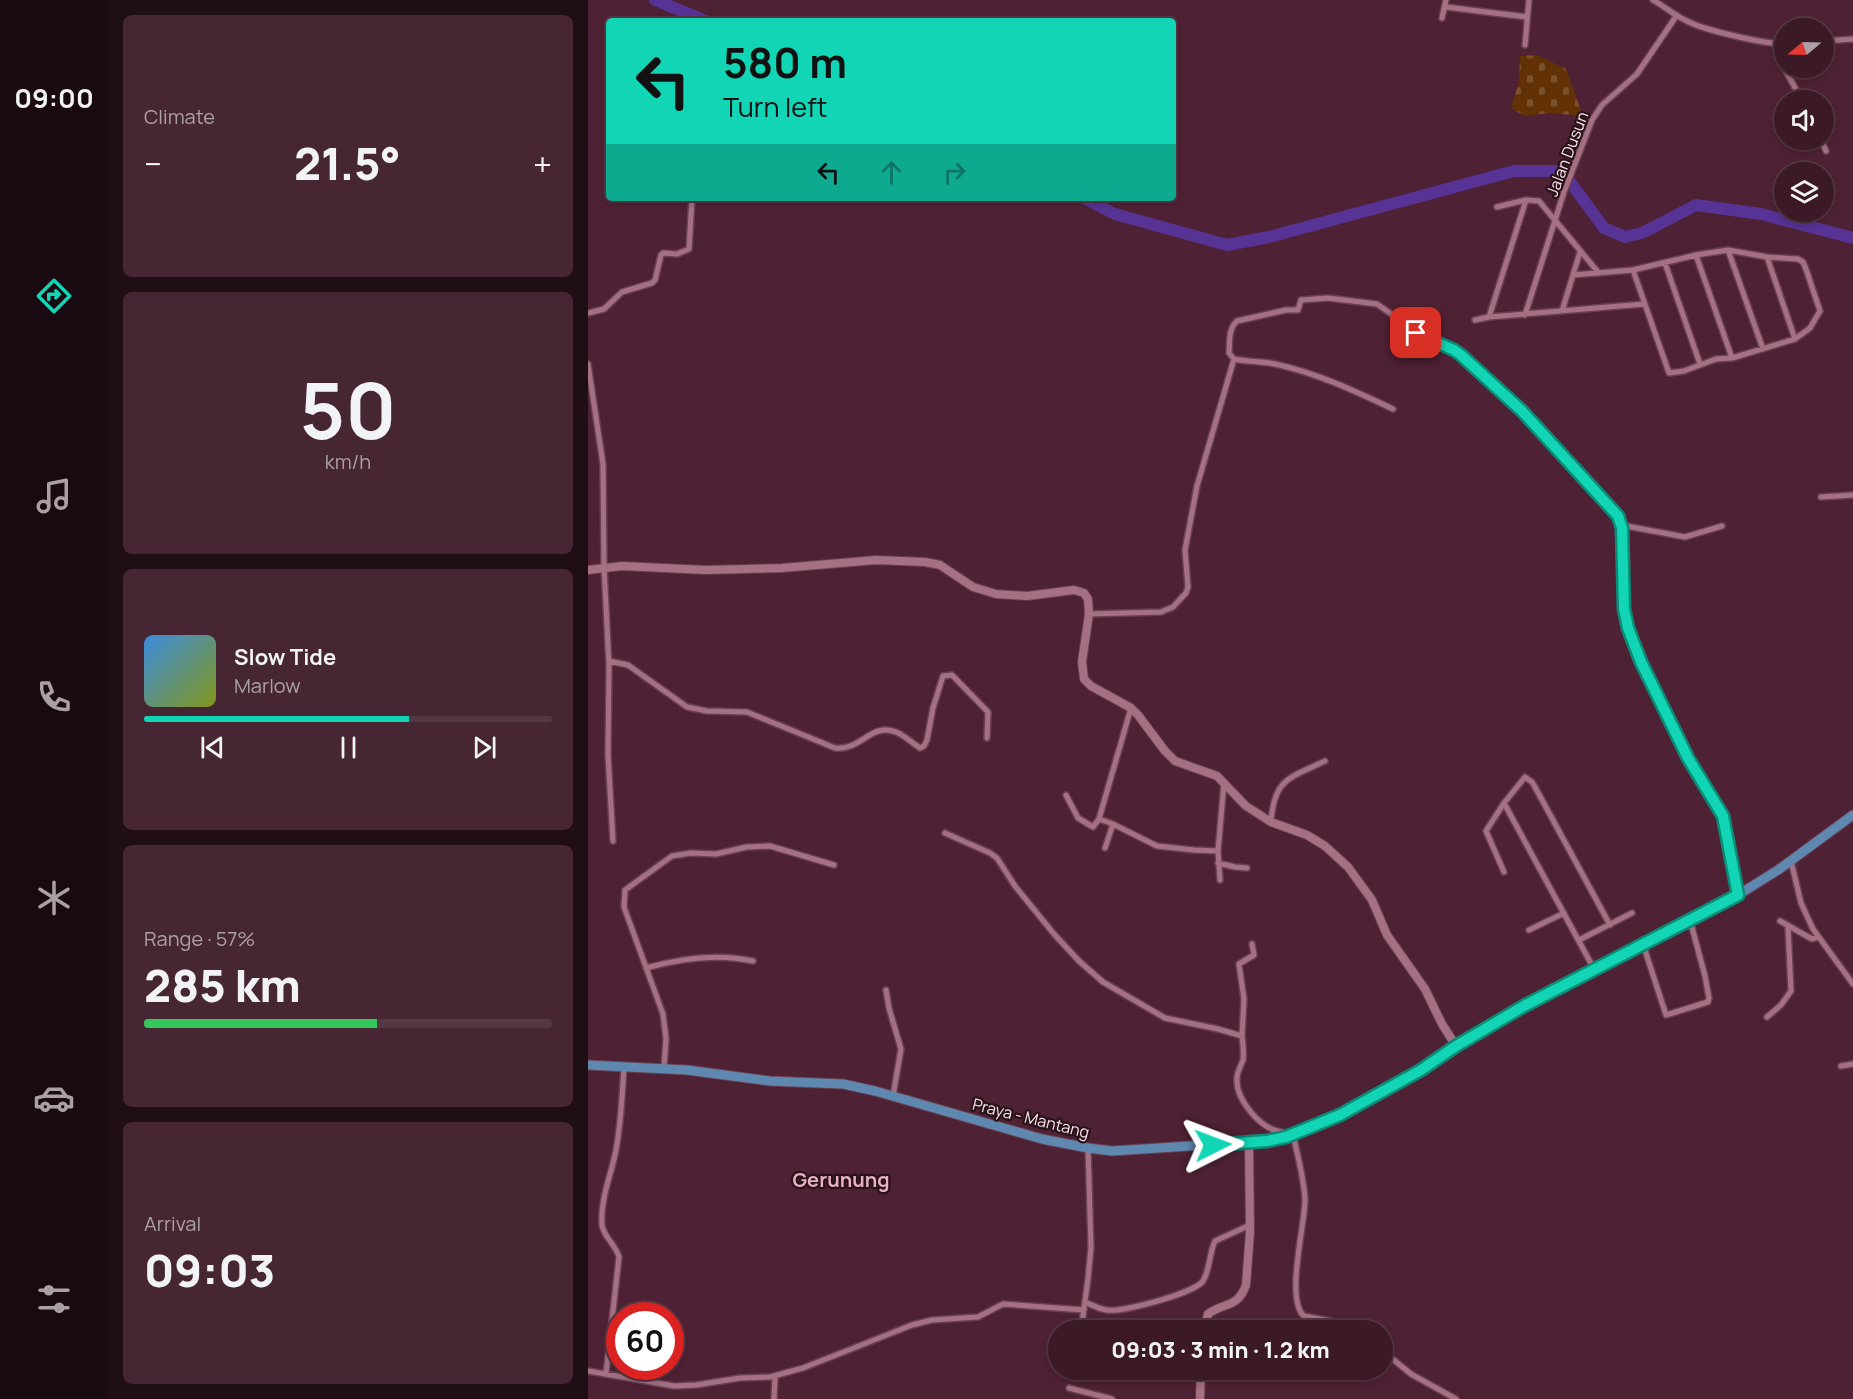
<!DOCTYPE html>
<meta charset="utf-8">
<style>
:root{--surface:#3b1927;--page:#462633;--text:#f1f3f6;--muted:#aca0a7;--line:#543844;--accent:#11d5b4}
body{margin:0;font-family:Manrope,sans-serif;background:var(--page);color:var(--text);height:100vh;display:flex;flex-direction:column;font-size:22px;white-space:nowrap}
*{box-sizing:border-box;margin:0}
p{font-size:20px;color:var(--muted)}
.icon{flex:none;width:33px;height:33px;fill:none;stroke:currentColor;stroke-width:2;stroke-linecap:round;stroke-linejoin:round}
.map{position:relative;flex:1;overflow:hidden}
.side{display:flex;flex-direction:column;gap:15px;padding:15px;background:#200e15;width:480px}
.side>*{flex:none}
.hud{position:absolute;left:18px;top:18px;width:570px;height:183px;border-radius:6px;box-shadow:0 3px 9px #0003,0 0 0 2px var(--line);background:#11d5b4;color:#111;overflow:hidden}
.needle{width:39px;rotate:251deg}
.tools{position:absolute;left:1186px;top:18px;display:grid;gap:12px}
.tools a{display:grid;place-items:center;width:60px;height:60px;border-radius:50%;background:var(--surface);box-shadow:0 3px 9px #0003,0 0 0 2px var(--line);font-size:30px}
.speed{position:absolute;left:18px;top:1302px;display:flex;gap:12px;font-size:30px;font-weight:700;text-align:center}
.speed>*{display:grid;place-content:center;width:78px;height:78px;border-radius:50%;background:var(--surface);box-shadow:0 3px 9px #0003,0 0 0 2px var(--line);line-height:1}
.speed .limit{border:9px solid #d22;background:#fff;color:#111}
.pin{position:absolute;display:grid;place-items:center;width:51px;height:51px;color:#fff;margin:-26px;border-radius:12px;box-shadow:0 3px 9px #0006}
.me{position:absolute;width:66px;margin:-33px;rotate:87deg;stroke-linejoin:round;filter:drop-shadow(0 0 4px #0008)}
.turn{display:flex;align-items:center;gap:21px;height:126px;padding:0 18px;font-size:27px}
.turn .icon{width:78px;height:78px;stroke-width:2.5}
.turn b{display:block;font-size:42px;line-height:51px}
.lanes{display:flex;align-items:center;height:57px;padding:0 18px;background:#0003;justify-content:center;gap:30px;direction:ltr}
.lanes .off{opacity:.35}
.big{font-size:45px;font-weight:800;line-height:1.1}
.side .widget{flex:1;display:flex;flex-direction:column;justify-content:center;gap:9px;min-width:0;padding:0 21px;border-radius:9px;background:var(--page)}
.side .dial{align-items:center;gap:0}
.dial b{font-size:78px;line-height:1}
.song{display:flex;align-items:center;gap:18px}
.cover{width:72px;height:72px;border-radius:9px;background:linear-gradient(135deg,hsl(210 70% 55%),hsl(70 70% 35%))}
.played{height:6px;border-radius:3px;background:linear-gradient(90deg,var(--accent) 65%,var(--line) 65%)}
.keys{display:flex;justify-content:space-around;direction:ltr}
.heat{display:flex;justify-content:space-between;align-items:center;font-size:33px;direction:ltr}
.charge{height:9px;border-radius:4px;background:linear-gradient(90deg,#34c759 57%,var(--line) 0)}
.trip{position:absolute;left:460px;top:1320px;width:345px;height:60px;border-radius:30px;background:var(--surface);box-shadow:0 3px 9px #0003,0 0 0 2px var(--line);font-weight:800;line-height:60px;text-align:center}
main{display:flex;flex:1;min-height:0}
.dock{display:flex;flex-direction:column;width:108px;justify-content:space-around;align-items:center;background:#180a10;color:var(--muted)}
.dock .icon{width:42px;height:42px}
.dock .selected{color:var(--accent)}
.dock b{font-size:27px;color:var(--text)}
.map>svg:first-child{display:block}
</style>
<main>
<nav class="dock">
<b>09:00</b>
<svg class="icon selected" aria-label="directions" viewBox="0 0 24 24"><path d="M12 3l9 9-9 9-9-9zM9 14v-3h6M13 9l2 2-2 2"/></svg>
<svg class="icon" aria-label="music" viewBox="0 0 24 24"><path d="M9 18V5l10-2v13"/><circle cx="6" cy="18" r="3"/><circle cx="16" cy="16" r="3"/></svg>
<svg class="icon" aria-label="phone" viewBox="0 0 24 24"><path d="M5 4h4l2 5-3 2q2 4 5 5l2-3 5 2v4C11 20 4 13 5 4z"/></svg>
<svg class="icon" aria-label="climate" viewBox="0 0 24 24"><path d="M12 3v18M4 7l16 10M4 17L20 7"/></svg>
<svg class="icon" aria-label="car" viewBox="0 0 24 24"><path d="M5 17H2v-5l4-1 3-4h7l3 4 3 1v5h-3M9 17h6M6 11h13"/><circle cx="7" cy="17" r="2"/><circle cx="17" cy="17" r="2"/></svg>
<svg class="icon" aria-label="filters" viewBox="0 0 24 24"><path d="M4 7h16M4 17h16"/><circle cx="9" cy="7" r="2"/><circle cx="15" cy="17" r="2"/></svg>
</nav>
<section class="side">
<div class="widget"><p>Climate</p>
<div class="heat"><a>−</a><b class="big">21.5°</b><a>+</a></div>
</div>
<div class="widget dial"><b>50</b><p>km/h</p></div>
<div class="widget">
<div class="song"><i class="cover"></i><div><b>Slow Tide</b><p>Marlow</p></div></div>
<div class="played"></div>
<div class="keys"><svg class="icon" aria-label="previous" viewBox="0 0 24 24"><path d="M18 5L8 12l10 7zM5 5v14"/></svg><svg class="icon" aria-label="pause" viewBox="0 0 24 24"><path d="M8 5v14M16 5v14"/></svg><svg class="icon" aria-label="next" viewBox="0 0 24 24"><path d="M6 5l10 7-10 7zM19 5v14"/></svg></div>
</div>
<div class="widget"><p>Range · 57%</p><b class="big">285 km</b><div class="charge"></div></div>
<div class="widget"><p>Arrival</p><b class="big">09:03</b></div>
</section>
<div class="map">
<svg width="1265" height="1399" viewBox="0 0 1265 1399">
<defs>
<pattern id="cemetery-stones" width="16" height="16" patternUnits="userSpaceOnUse" patternTransform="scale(1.5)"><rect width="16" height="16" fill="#623206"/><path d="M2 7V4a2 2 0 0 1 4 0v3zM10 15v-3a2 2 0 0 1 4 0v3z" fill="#79502a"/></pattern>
</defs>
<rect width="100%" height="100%" fill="#4f2134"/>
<path fill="url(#cemetery-stones)" d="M949 55 978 69 995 116 961 113 937 116 923 108 931 82 932 56Z"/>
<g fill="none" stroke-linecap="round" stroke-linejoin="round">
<path stroke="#563394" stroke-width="12" d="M67 0 118 21
M496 198 527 214 639 245 681 237 926 171H974L1016 228 1037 237 1054 233 1108 205 1173 214 1265 238"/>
<defs>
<path id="street" d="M1065 0C1076 6 1086 15 1097 20 1114 30 1177 44 1197 44
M858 7 939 17
M854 18 858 0
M1236 41 1265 39
M1194 44 1196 68 1214 100
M937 45 941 0
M1233 140 1238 151
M909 207 938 200 951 201 1010 272
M1140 250 1175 349
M1108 255 1144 358
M1179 257 1207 339
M1077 263 1112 364
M985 275 1045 270 1108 255 1140 250 1179 257 1210 259 1215 262 1218 269 1232 311 1222 328 1207 339 1144 358 1128 359 1096 371 1081 373 1045 270
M974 311 992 252
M0 313 16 309 34 292 64 283 67 280 73 255 75 253 89 254 101 249 104 198
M937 315 976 192 1004 120 1014 105 1049 74 1089 15
M901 317 938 200
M887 320 901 317 1056 304
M646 359C659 362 673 361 687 364 729 373 767 391 805 409
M0 364 15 464 16 566 21 666 20 755 25 841
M1233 497 1265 495
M1033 525 1097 537 1134 526
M501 614 573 612 585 607 598 593 600 587 597 550 609 486 646 359 641 353C642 342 640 329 649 321L698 310H710L713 300 740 298 789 304 806 316 814 319 828 333 866 350 873 355 934 411 1030 516 1034 528 1036 616 1046 646 1100 757 1135 816 1150 895
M21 661 40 665 99 707 119 711 159 712 247 748C273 751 283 722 308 732 316 735 324 743 332 748L336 746 339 740 345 708 355 676 364 675 400 712 399 738
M478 795 490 818 505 827 511 819
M916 803 1006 969
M683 822C686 778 702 778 737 761
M525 824 569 846 606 850 630 851
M357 833 402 853 409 858 427 886 466 934 491 961 515 982 577 1018 630 1029 654 1036C655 1044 656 1052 655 1060 653 1066 649 1072 649 1078 647 1099 673 1130 694 1132L698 1137
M517 848 525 824 511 819 543 708
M1203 861 1213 903 1225 929 1265 984
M630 863 647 867 659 868
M916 872 898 831 916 803 937 777 944 782 947 787 1022 925
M632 880 630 851 636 783
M1192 921 1224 939 1230 937
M941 930 976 913
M991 940 1044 913
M1055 944 1078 1015 1120 1002 1121 998 1117 976 1102 920
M58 968C93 958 129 953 165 961
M298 990 301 1008 313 1049 305 1096
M1179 1017 1193 1005 1203 991 1200 927
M654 1036 656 999 651 964 666 955 664 944
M1253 1066 1265 1064
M76 1068 78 1039 75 1014 36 907 37 890 84 856 103 853 128 854 159 847 182 846 246 865
M705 1135C710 1157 716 1178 717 1200 717 1225 697 1299 716 1316L743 1321 756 1330
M497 1302C504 1305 511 1309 519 1310 533 1313 607 1293 615 1281 622 1270 621 1254 627 1241L662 1225
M493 1330 500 1279 503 1247 500 1148
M795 1351 823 1374 868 1399
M0 1371 86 1386 108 1385 152 1378 182 1377 215 1368 324 1325 344 1320 390 1317 415 1304 496 1310
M18 1374 31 1257C28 1245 15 1236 14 1225 12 1202 22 1177 27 1155 33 1127 34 1096 36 1067
M481 1388 524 1399
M186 1399 187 1377"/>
<path id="secondary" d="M0 570 34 566 118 570 194 568 288 560 337 562 352 565 385 587 408 594 439 596 486 590 496 593 500 599 501 614 494 662 496 679 503 686 543 708 550 715 577 751 587 761 629 776 658 806 683 822 719 835 737 846 760 867 784 900 799 935 837 989 854 1024 868 1046
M616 1330 620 1314C636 1302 650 1308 658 1285L662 1232 661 1143
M612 1399 613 1370"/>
<path id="primary" d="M0 1065 99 1070 182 1081 255 1084 287 1091 454 1139 500 1148 524 1151 679 1141 705 1135 734 1123 765 1108 833 1069 868 1046 936 1006 1150 895 1190 870 1265 815"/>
</defs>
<use href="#street" stroke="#684052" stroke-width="8"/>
<use href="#secondary" stroke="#684052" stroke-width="10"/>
<use href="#primary" stroke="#684052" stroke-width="11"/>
<use href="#street" stroke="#a67084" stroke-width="5"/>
<use href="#secondary" stroke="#a67084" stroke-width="8"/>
<use href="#primary" stroke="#5f88b0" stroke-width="9"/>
</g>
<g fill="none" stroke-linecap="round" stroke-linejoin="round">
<defs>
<path id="route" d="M625 1145 679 1141 698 1137 752 1115 833 1070 868 1046 936 1006 1150 895 1135 816 1100 758 1053 662 1040 628 1036 609 1034 528 1030 516 934 411 873 355 866 350 828 333"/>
</defs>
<use href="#route" stroke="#0b8a75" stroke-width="15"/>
<use href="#route" stroke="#11d5b4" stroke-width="10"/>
</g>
<g text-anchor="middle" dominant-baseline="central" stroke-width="4.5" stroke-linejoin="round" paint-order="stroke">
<g font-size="16" fill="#fde4ec" stroke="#28131b">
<text transform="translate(979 154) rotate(-69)">Jalan Dusun</text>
<text transform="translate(443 1118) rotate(14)">Praya - Mantang</text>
</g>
<g font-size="20" font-weight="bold" fill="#eaafc3" stroke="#28131b">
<text x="253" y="1179">Gerunung</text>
</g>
</g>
</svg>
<div class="tools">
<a><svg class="needle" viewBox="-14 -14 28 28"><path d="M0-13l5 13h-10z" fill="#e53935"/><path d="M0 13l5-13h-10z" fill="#aca0a7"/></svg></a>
<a><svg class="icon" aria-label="sound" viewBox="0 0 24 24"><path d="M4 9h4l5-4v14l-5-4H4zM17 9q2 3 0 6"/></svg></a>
<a><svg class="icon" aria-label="layers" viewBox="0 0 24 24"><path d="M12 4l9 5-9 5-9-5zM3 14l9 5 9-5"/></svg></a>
</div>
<div class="speed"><div class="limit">60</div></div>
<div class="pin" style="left:828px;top:333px;background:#d93025"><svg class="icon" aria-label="arrive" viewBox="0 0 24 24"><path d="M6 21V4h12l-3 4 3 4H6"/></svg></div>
<svg class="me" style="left:625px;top:1145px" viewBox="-20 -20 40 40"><path d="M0-17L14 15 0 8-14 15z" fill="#11d5b4" stroke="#fff" stroke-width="4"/></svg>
<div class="trip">09:03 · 3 min · 1.2 km</div>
<div class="hud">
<div class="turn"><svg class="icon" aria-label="left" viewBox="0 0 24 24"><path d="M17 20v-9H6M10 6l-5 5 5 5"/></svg><div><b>580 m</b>Turn left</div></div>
<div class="lanes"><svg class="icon" aria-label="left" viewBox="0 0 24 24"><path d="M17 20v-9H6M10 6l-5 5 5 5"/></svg><svg class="icon off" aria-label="ahead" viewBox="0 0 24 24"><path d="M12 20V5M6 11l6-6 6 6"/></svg><svg class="icon off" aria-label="right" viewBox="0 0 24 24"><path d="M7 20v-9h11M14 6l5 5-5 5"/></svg></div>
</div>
</div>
</main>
